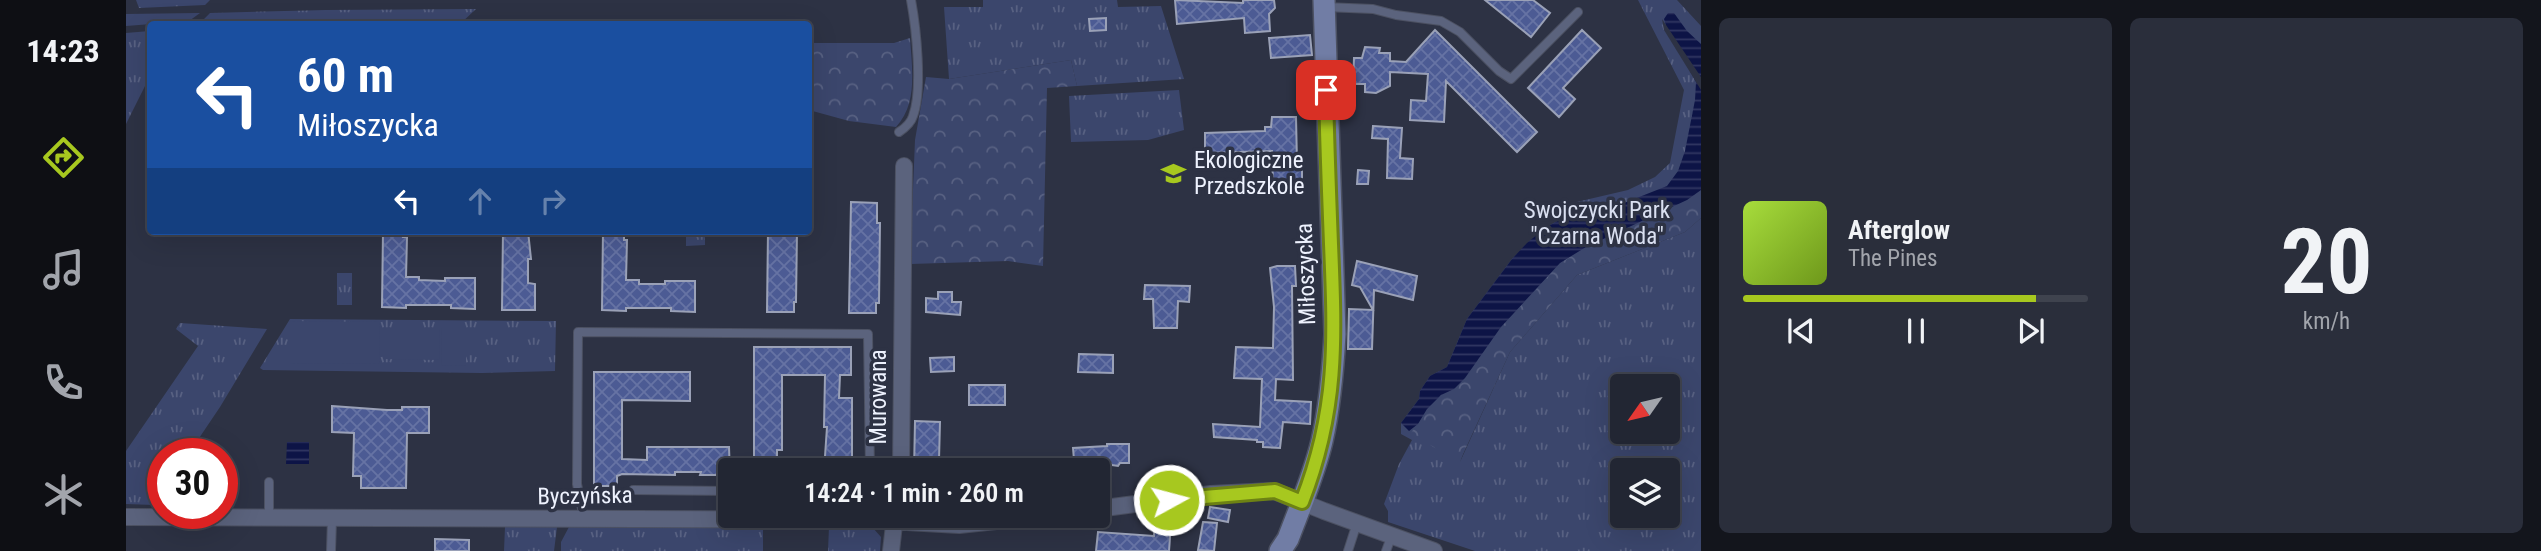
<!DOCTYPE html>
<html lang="pl">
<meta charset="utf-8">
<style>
:root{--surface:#222633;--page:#2a2e3b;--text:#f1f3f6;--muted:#a2a5ac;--line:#3f434e;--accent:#a7c81f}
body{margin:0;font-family:"Roboto Condensed",sans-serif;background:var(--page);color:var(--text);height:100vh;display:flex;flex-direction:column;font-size:26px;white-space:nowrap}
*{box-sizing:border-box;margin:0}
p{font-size:23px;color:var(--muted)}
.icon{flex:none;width:38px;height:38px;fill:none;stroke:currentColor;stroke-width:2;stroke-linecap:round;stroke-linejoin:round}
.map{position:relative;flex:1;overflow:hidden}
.drawer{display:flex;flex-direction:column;gap:18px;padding:18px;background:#13151c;width:840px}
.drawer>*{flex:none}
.banner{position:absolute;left:21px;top:21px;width:665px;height:214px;border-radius:7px;box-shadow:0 7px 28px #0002,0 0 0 2px var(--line);background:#1a4fa0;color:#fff;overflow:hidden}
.needle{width:46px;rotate:236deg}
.controls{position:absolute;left:1484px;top:374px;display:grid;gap:14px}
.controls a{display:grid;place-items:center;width:70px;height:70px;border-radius:7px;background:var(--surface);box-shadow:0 7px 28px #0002,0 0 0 2px var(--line);font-size:35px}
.speed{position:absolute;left:21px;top:438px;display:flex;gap:14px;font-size:35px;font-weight:700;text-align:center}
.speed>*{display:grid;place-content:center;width:91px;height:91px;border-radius:50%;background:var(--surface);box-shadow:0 7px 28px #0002,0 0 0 2px var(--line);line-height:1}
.speed .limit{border:10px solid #d22;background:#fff;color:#111}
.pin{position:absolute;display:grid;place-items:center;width:60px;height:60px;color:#fff;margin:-30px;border-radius:14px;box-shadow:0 4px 10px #0006}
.me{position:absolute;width:77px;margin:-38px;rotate:83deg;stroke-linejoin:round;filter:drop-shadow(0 0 5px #0008)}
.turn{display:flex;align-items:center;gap:24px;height:147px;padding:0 35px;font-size:32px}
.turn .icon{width:91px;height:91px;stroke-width:2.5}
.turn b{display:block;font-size:49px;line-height:60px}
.lanes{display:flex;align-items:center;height:66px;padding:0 35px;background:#0003;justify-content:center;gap:35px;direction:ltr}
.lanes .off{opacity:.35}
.drawer .tile{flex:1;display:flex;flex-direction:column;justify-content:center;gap:10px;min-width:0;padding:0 24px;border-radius:10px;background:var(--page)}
.drawer .dial{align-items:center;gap:0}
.dial b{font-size:91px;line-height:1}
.song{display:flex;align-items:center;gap:21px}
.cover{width:84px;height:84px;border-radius:10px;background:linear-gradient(135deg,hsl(80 70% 55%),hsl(80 70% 35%))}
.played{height:7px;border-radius:4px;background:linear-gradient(90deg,var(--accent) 85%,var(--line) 85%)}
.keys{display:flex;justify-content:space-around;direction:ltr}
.drawer .tiles{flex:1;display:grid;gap:18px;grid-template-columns:repeat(2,1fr)}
.trip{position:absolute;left:592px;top:458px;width:392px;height:70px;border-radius:7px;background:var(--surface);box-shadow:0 7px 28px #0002,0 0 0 2px var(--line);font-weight:600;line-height:70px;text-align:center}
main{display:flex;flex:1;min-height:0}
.tabs{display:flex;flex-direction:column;width:126px;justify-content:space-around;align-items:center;background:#0e0f14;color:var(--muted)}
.tabs .icon{width:49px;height:49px}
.tabs .on{color:var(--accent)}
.tabs b{font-size:32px;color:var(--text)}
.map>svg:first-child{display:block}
</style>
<main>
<nav class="tabs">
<b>14:23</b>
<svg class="icon on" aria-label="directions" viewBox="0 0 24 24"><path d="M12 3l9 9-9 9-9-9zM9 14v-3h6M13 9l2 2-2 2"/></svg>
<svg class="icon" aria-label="music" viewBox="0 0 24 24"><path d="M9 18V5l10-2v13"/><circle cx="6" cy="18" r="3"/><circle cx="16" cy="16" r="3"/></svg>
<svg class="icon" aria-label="phone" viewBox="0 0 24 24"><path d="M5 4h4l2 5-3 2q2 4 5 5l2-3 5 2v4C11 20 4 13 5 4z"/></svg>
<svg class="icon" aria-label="climate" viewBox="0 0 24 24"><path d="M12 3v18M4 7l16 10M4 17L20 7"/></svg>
</nav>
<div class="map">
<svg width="1575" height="551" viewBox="0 0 1575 551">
<defs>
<pattern id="grass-tufts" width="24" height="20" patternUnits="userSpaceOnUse" patternTransform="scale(1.75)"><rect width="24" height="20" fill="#3b466c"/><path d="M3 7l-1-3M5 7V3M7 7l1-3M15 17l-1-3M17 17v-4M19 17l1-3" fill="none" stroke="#586182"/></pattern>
<pattern id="forest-crowns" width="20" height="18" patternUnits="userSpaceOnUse" patternTransform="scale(1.75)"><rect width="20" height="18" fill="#3b466c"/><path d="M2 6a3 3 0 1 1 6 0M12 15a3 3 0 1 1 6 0" fill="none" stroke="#586182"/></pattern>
<pattern id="water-rules" width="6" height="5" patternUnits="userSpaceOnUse" patternTransform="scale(1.75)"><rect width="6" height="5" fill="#0d1446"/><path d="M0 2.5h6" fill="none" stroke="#313762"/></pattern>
<pattern id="building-cross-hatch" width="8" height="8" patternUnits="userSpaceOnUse" patternTransform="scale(1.75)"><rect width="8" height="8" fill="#4c5b94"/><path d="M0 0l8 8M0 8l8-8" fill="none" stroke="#6673a4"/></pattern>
</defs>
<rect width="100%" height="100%" fill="#2d3244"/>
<path fill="url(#grass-tufts)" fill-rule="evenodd" d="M10 0H84L79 5 13 8Z
M857 0H991L992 7 1035 6 1058 79 951 86 945 60 823 79 818 7H857Z
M1512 0H1551L1575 26V204L1446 263 1376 340 1334 462 1384 352 1451 275 1559 232 1575 218V551H1349L1262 522V511L1258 504 1273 464 1286 440 1275 434V423L1293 399 1294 391 1304 376 1321 367 1341 319 1386 259 1419 228 1444 214 1442 204 1502 190 1529 177 1544 163 1558 90ZM1496 387H1542V432H1496ZM1496 471H1542V516H1496Z
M350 9 334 24H73L84 13 200 10Z
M74 13 63 21 0 26V14Z
M24 31V76L0 124V33Z
M1053 90 1058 130 1022 140 945 142 943 96Z
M560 231H579V245L560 246Z
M211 273H226V305H211Z
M164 319 430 321 429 371 356 373 137 370 134 368Z
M54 323 141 329 94 407 63 453H37V492L28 505 0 504V451L72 346 50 329Z
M637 526V551H435V542L443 527Z
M379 527H431L428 551H378Z
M703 527H746L755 537 754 551H702Z"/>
<path fill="url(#forest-crowns)" d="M784 38C786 68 792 104 770 127L723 121 683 110V43H768Z
M945 60 951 86 921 88 917 266 882 261 784 264 789 140 800 77 823 79Z
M1575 190V218L1559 232 1451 275 1384 352 1333 463 1285 433 1301 409 1315 395 1328 389 1339 378 1375 327 1434 263 1460 247 1561 200Z"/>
<path fill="#3b466c" d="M163 321 254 322 253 364 163 363Z
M316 328H340V366L315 365Z
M258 329H314L313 360 258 359Z"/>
<path fill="url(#water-rules)" d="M1542 13H1548L1561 31 1575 44V190L1561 200 1460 247 1434 263 1375 327 1339 378 1328 389 1315 395 1301 409 1292 424 1283 431 1275 423 1293 399 1294 391 1304 376 1321 367 1341 319 1386 259 1401 243 1419 228 1451 210 1493 205 1541 186 1552 171 1559 151 1569 100 1570 82 1541 29 1538 19Z
M161 442H183V464H160Z"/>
<path fill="#2d3244" d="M1536 19 1575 77V90L1538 30Z"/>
<path fill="url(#building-cross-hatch)" stroke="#9aa1b7" stroke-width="2" d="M1049 0 1117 3V0H1148L1149 8 1143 14 1144 31 1119 33 1118 18 1051 24Z
M1359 0H1407L1424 13 1405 37Z
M980 18V30L964 31 963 19Z
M1309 30 1411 132 1391 152 1320 81 1318 122 1284 120 1285 100 1300 101 1302 74 1264 72V86L1250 93 1239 92V84H1227L1228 58H1236L1239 47 1254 48 1253 53H1264V61L1280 62Z
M1456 30 1475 48 1437 88 1449 99 1433 117 1402 88Z
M1184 35 1186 55 1145 58 1143 38Z
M1146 117H1170L1171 163H1176V183L1147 184 1146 151 1079 153V133L1139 131V127H1145Z
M1247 126 1276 128 1274 158 1287 159 1286 179 1261 178 1262 139 1246 138Z
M1232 170 1243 171 1242 184H1231Z
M725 202 751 203V223H754L753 303H750V313H723Z
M257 231H278L277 237H281L280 277H293V280L319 281V278H349V309L325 308V305H280V308L256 307Z
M377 231H402L405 259H402V283L409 284V310H376Z
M477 231H498V240H501L500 280H513V284H539V281H569V312L545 311V308H500V311L476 310Z
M642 231H671L670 302H668V312H641Z
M1231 261 1291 276 1287 300 1248 290 1246 349H1222L1223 309 1247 310 1234 287 1226 285Z
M1151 266H1169L1170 286H1166L1167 380 1150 379 1149 400 1185 402 1184 424 1157 422 1154 448 1137 447V442H1131V440L1088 437 1087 424 1134 427 1136 379 1108 378 1110 347 1147 348 1148 307 1144 268Z
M1019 285 1064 286 1063 302 1052 301 1051 328H1028L1027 299H1018Z
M812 292H826V302H835L834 315 800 312V298L812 299Z
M628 347H725V375H714L713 398H726V471H698L701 427H698L699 375H656V450H651V460H628Z
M953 354 987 355V373L952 372Z
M828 357V371L805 372 804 358Z
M468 372H564V401L496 400V459L521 460V447H603L604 475H574L575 472H549V475L496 474 491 476V486H468Z
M843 385H879V405H843Z
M206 406 261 410H276V407H303V433H281L280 488H235V476H227L228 433 206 432Z
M789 421 814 422 813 460H808V471H788Z
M981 444H1003V463H994L992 466 986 465 984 463 960 462V470L939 471 938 460H948L947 448 981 446Z
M1084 507 1104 510 1102 522 1082 518Z
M1029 521 1045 523 1043 551H970L972 532 1028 536Z
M1077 522 1091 523 1088 551 1072 550Z
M309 539 343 540V551H309Z"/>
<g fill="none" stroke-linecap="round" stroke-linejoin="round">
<defs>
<path id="lane" d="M1199 7 1247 9 1270 15 1315 21 1334 32 1373 71 1385 79 1452 12
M773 132C779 128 785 123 787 116 797 90 790 27 785 0
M507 490 604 491
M143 518V482
M458 519 451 484 452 332 742 334 744 471
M205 551 206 519
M1222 551 1231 523
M1260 551 1266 535"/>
<path id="street" d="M775 471 778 166
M971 509 1085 494 1148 491 1198 511 1308 551
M0 517 746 520 833 525 918 516
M765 551 769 516"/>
<path id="secondary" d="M1154 551 1162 539C1174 507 1188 475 1196 441 1204 406 1207 370 1209 334L1198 0"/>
</defs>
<use href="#lane" stroke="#4c5162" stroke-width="10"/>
<use href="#street" stroke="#4c5162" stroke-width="18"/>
<use href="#secondary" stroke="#4c5162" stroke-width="24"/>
<use href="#lane" stroke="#5b637d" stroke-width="8"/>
<use href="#street" stroke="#5b637d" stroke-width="16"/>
<use href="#secondary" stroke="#717da5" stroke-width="21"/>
</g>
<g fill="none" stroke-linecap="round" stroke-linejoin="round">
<defs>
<path id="route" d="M1043 500 1149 491 1176 502C1212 410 1209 340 1205 244 1203 193 1201 141 1200 90"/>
</defs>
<use href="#route" stroke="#6d8214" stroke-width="18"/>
<use href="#route" stroke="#a7c81f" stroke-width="12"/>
</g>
<defs>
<symbol id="school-bare" viewBox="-9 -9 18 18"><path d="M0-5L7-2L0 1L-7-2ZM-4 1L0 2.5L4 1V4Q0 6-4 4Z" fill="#a7c81f" stroke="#2d3244" stroke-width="2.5" paint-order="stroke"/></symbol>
</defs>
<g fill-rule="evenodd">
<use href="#school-bare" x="1030" y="156" width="35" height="35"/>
</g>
<g text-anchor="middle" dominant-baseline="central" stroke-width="7" stroke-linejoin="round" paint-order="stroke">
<g font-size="23" fill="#eef2fe" stroke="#2d3244" text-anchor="start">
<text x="1068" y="160">Ekologiczne<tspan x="1068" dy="26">Przedszkole</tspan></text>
</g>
<g font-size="23" fill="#dae0f1" stroke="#2d3244">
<text x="1471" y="210">Swojczycki Park<tspan x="1471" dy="26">"Czarna Woda"</tspan></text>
</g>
<g font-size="23" fill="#eef2fe" stroke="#2d3244">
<text transform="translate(1180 274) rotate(-92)">Miłoszycka</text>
<text transform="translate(752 397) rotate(-90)">Murowana</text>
<text transform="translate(459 496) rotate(-1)">Byczyńska</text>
</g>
</g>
</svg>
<div class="controls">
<a><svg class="needle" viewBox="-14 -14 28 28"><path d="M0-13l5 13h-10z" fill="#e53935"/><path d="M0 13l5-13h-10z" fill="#a2a5ac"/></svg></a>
<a><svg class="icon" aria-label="layers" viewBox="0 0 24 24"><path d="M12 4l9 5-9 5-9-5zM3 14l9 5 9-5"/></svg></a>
</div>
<div class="speed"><div class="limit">30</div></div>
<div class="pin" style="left:1200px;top:90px;background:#d93025"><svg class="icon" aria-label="arrive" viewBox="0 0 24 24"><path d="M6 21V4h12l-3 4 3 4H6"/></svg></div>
<svg class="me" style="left:1043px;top:500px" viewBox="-20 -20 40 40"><circle r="17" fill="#a7c81f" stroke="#fff" stroke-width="3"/><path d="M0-11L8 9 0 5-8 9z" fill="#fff"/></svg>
<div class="trip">14:24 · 1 min · 260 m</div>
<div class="banner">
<div class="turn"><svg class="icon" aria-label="left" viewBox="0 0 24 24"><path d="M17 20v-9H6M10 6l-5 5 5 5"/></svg><div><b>60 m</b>Miłoszycka</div></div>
<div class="lanes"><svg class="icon" aria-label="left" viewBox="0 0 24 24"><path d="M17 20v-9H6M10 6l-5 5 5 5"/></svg><svg class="icon off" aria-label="ahead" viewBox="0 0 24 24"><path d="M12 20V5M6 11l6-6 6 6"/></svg><svg class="icon off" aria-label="right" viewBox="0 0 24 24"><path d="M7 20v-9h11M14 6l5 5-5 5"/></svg></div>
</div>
</div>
<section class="drawer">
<div class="tiles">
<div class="tile">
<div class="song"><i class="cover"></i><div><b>Afterglow</b><p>The Pines</p></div></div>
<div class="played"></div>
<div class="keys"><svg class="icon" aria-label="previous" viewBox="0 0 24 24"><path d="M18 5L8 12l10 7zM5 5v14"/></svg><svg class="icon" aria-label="pause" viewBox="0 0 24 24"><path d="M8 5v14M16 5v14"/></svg><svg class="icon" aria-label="next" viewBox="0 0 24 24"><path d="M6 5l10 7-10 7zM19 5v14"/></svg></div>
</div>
<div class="tile dial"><b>20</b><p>km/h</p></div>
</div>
</section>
</main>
